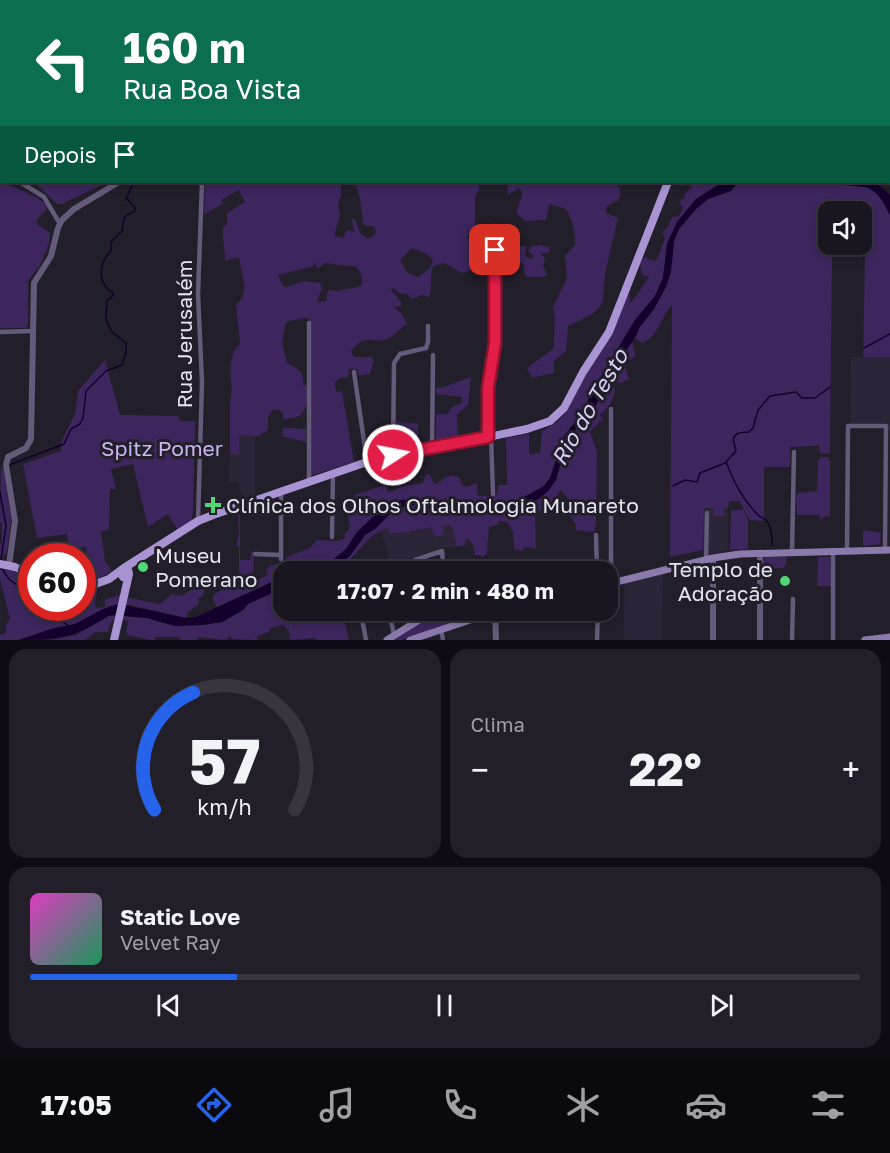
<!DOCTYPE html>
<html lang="pt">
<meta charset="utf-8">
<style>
:root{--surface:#1a1620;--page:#231f29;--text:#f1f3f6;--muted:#9f9fa5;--line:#38353e;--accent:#2563eb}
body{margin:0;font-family:"Golos Text",sans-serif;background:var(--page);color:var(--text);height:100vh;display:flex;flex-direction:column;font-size:22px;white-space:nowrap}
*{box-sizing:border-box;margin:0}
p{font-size:20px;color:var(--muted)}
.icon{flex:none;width:33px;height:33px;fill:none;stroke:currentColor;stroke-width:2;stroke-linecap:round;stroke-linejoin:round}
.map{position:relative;height:640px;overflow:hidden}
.sheet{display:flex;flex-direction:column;gap:9px;padding:9px;background:#0e0c12;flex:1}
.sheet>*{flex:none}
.banner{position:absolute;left:0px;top:0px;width:891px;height:183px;box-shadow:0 3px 9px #0003,0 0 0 2px var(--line);background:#0b6e4f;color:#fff;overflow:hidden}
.buttons{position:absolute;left:818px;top:201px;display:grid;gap:12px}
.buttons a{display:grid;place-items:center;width:54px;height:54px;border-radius:12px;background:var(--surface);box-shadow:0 3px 9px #0003,0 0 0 2px var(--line);font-size:30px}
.speed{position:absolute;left:18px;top:543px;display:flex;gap:12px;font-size:30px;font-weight:700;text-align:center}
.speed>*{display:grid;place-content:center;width:78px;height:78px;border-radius:50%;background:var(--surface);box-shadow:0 3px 9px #0003,0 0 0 2px var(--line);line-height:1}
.speed .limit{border:9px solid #d22;background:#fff;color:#111}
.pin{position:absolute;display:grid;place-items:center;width:51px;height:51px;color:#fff;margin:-26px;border-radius:12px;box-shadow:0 3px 9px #0006}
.me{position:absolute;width:66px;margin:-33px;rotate:79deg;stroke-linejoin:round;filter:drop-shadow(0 0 4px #0008)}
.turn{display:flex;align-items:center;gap:21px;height:126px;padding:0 24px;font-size:27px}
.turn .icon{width:78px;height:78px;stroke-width:2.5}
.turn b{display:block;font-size:42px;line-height:51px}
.then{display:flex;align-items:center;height:57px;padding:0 24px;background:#0003;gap:12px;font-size:22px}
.big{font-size:45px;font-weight:700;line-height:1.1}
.sheet .card{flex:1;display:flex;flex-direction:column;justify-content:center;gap:9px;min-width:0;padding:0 21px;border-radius:18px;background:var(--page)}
.sheet .dial{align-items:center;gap:0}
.dial svg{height:156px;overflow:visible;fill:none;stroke:var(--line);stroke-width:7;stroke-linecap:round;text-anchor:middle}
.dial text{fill:var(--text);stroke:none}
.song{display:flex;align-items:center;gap:18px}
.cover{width:72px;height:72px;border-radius:9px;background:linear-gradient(135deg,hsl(310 70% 55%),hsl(150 70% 35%))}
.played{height:6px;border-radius:3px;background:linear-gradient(90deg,var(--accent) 25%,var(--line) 25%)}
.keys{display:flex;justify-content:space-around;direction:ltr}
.heat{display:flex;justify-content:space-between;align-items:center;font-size:33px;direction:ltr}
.sheet .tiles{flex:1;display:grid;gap:9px;grid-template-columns:1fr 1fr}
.card:last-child{grid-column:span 2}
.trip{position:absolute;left:273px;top:561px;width:345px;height:60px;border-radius:18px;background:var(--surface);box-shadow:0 3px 9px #0003,0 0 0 2px var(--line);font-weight:700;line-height:60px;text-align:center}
.menu{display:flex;height:96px;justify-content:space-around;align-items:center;background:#0a090d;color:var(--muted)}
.menu .icon{width:42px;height:42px}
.menu .current{color:var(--accent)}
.menu b{font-size:27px;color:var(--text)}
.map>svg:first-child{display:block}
</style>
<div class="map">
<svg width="890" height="640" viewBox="0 0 890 640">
<rect width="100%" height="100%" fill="#221e2a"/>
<path fill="#2b2537" d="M851 357H890V430H888V425L850 424Z
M239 434 255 435V497L243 501 238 482H229L230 454H238Z
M704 508H728V550L703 555Z
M448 525 452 527 457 547 442 548 391 565 381 531 387 528 390 534H399L408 531 412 533 432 527 436 537 443 527Z
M663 574 662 640H624V583Z"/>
<path fill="#3c265d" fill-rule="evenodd" d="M0 0H199L2 2 0 152Z
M0 181 36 197 46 204 47 210 37 219V224L50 233 49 244 39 267 28 281V324L26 328H0Z
M34 182H108L62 204H57Z
M205 182H341V195L338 204 340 215 334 236 343 238 347 230 354 231 352 219H355L360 233 367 238 372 237 376 232 374 227 364 225 363 222 360 198 355 182H475L480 188 475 197V227L469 233 467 238 474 244V250L470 252V259L474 264 472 270 462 273 444 263 433 266C429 277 433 286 429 297L422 295 412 299 408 294 399 293 393 288 391 290 402 303 400 306 394 307 402 314 407 324C400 328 394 336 387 339 372 345 367 331 351 351L354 357H371L374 360 370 374 359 376 357 369H349L348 378 341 377 335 382 336 392 342 391 354 462 310 476 308 400C301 418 302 417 283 419V414L280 410H273L268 417V430L259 436 239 435V454H230V402C235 384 223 360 240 344L236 305C251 292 241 275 239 257L225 261C225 249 222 238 223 227L227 224V213L245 202 239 190 221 200 223 204 204 214ZM412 248 427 254 433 260 430 268 418 277 408 273 400 261ZM316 263 317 269 325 263 357 267 362 276V285C354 290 346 287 339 291L328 290 326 301 317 302 322 288 320 283 304 281 286 287 283 286 278 275 311 267ZM304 318 309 319 311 324V386L303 385C304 369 299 370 287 363L282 343 286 322Z
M518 182H616C625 197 620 200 606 207V213L618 218 605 274 603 301 599 308 591 315 568 326 566 351 554 361V373L532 378 527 368 554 348C554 335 556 319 553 307L567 278 565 256 575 245C575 230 573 221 566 209L549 204 546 220 525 221 516 213 523 193 519 188 508 195 507 186Z
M686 182H723L696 199 677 222 667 244 663 278 655 296 635 320 591 393 583 412 564 436 550 478 544 486 519 500 471 509H460L450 504 426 499 400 500 357 532 346 549 328 564 302 571 284 572 283 577 217 607 213 600 214 594 239 581V546H236L239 533 238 512 240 511V560H250L251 552H254L253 578 256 581 268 575 266 570 270 566 282 563 287 557 310 548 317 540 339 541 345 538V534L350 528 348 515 355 507V495L385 485 388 492 405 486 423 483 425 476 429 473 434 483 437 484C445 476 450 474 460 478L462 485 467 487 477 483 478 496H489L497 494 498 485H507L506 438 529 434V454L540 453 542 431 557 422 567 411 627 292 630 295 629 304 637 295 649 277 642 275 640 263 644 257 654 261 657 259 665 238 662 232 667 229 672 217 679 216 683 208 680 204 681 199H684L685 193 692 187Z
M738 182H840C847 187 855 185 864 187 877 189 885 204 890 215V357H863L865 256H832L830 454 820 453 819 446 790 447V467H764V521L750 520 739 501H729L728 508H724V516H714V508H704L703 550 670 557 672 304C662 315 658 338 642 343L634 338 639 328 654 309 672 262 674 241 679 229 696 209 708 199 737 184ZM828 212H861V244H828Z
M540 245 550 247V252L540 254 544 256 545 261 543 265 547 275 543 277H527L524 272V265L519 262 512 263 513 254 517 246H526L525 256 531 259 534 256 528 251 531 247Z
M632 341 635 355 634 358 627 361 625 367 629 379 621 383 614 382 612 384 615 390C613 400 608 409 600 415L603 421H599L598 425 594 427 590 432 597 452 596 525 594 531 591 532 576 530 575 523 569 513 578 505 569 500 561 490 554 500 535 514 536 549 526 547 521 551 514 549 513 532 507 522 499 521 497 525 489 527 487 553 482 558 481 555H475L473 544 468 539 466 540 465 545 457 547 452 527 448 525 443 527 444 535 435 537 431 527C417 531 405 533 390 534L387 528 372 536 339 571 334 572 340 563 350 556 365 535 375 529 392 512 403 507 419 504 459 515H476L513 508 539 499 556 480 562 458 573 432 590 417 601 392Z
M105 360 120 415 178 416 180 421H195L193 510 192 520 177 529 168 514 148 527 133 464 111 469 116 489H110L109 530 101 531 105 561 112 571 89 584 86 547 69 549 67 534 37 538 23 464 61 451V442L75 414 78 391Z
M471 377 468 405 457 415 458 438 436 442V414H447L452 407 462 403V397L437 394 435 388 444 387Z
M395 421 418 424V447L396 450Z
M283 428 306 429V442L284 437 282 433Z
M821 457H829L830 462V516L824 517 820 520V515H797L796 497 798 493 817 491 818 461Z
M1 467 4 472 11 520 7 553 0 558V544L2 543V523L0 521Z
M731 510H744L748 520V549L730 550Z
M863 530 881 533 880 544 863 546Z
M766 557H786V565L783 568H763V560Z
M818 557H830L831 586H817Z
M0 569 13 571 31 582 32 608H82L85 606V594L94 590 97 591 95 605 96 608 105 607V600L122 594 125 597 160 604 172 594 182 596 205 580 206 582 203 596 198 598 199 604 188 612 186 618 130 605H112L75 624 51 629 19 640H0V635L6 633V625L10 619 0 579Z
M283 588 284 610 357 611 343 614 349 640H317L316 638 290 640 289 631 283 625 270 628 269 632 257 636V640L232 639 231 636 225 640 199 637 197 640H181L179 637H155V640H151L128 635 126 632 128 621 122 620V616L147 618 175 626 202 625 222 622 243 610 248 604Z
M439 611H460L461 612 490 611 401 640H391Z
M108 616H121C112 618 110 623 108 632H95L85 640H49L76 635Z"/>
<path fill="#13002c" d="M723 182H738L731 191 708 199 696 209 679 229 674 241 671 272 666 287 654 309 639 328 636 336 617 364 590 417 573 432 562 458 556 480 548 491 539 499 513 508 476 515H459L419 504 403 507 392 512 375 529 365 535 350 556 340 563 334 571H302L328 564 346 549 357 532 376 514 387 505 400 500 427 499 450 504 460 509H471L519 500 544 486 550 478 564 436 583 412 591 393 635 320 655 296 663 278 667 244 677 222 696 199Z
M840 182C864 181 873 176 890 195V215C885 204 877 189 864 187 855 185 847 187 840 182Z
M283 577V588L248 604 243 610 222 622 202 625 175 626 147 618 113 615 108 616C74 638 59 640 19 640L51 629 75 624 103 609 119 604 186 618 196 617Z"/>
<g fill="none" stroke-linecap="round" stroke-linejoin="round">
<path stroke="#13002c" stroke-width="1.5" d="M201 2 202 0
M864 348 890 334
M9 465 64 444 71 429 80 424 83 418 86 391 106 371 122 365 126 352V343L111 331 106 319 107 300 112 297 113 293C96 283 99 263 111 251V242L122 231C125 217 121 218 135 211V208L126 198 134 182
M673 486 685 480 697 482 700 473 725 463
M0 492 6 526 1 559
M772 545C772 538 772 528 767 521 764 518 759 517 756 513 742 498 733 481 726 462L736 451 733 439C736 431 742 433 749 432L753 428 758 410 770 396 796 392 802 398H815L830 387
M2 569 9 579 32 597
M44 608 70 627"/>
<path stroke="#645a79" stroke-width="4.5" d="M622 0V2
M859 0 865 2
M219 2 220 0
M241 2 244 0
M354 2V0
M393 2V0
M876 2V0
M1 176H2
M20 182 44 197 60 224
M0 332 33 331
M354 372 367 462
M611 409V583
M491 436 493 494
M488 437V388L495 335V226
M432 447 433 355
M393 455 394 363 400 354 426 348 428 342V326
M309 482V323
M198 521 202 382 198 294 202 182
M596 535 597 572
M332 537 333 474
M833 551V640
M847 551 848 426H886L885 550
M792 552 794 452
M255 554 281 555
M281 559V492
M706 560 707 513
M416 572 415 560 442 551 444 572
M389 611 394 635
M363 624 366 640
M441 629 443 640
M597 640 598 610
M792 640 793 599"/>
<path stroke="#645a79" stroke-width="6" d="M760 553V640
M9 565 15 521 6 465 8 457 26 448 31 439 34 283 51 256 58 228 62 220 74 209 119 182
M495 610 496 640
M713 640V558"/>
<path stroke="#8a7aac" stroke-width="7" d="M608 584 713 558 740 554 890 550
M387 640 435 610
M410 640 500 610
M865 640 890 637"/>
<path stroke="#a893d3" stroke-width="8" d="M844 0 847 2
M747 2 748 0
M0 564 15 567 32 575
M124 568 198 521 213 515 367 462 527 429 550 421 564 408 583 372 609 332 668 182
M82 589 109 579 124 568 128 570 129 574 123 577 120 571
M114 640 129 574"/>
</g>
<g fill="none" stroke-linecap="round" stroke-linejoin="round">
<defs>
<path id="route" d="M393 455 488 437V388L495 343V250"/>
</defs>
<use href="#route" stroke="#92132f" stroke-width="15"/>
<use href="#route" stroke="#e11d48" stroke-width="10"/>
</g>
<g fill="#50d674" stroke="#221e2a" stroke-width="2">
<path d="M210 496h6v6h6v6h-6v6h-6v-6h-6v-6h6z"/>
<circle cx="143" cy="567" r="6"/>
<circle cx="785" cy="581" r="6"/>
</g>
<g text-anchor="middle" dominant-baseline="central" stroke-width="6" stroke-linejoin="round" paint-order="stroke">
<g font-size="21" fill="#e5e3eb" stroke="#221e2a">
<text transform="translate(184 334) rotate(-90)">Rua Jerusalém</text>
</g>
<g font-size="21" fill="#c9b5f1" stroke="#221e2a">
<text x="162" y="448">Spitz Pomer</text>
</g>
<g font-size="21" fill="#e5e3eb" stroke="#221e2a" text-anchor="start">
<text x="226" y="505">Clínica dos Olhos Oftalmologia Munareto</text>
<text x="155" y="555">Museu<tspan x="155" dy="24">Pomerano</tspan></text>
<text x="773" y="569" text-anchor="end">Templo de<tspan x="773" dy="24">Adoração</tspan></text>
</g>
<g font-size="22" font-style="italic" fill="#dacdf6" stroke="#221e2a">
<text transform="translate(589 407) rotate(-60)">Rio do Testo</text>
</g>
</g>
</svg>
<div class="buttons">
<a><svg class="icon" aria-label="sound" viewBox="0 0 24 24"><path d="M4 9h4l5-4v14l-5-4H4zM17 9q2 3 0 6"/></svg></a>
</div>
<div class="speed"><div class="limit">60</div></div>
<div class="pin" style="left:495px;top:250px;background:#d93025"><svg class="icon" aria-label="arrive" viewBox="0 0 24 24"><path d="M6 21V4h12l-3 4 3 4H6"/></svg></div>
<svg class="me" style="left:393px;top:455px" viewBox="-20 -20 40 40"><circle r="17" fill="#e11d48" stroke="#fff" stroke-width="3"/><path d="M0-11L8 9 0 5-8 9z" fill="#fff"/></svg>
<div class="trip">17:07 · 2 min · 480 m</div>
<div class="banner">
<div class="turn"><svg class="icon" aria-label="left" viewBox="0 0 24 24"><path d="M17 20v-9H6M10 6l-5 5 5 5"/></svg><div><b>160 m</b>Rua Boa Vista</div></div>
<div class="then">Depois<svg class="icon" aria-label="arrive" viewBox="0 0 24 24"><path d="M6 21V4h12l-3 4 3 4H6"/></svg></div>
</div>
</div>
<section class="sheet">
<div class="tiles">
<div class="card dial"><svg viewBox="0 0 100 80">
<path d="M14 69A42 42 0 1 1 86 69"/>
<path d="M14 69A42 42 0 0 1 34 9" stroke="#2563eb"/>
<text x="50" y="56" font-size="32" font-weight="700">57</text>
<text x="50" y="72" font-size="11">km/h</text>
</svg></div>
<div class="card"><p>Clima</p>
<div class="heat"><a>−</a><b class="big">22°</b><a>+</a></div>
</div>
<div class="card">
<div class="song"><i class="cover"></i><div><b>Static Love</b><p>Velvet Ray</p></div></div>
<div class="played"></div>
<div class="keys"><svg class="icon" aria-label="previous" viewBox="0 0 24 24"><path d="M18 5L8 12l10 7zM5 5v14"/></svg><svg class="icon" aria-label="pause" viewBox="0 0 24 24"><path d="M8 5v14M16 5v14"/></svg><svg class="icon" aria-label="next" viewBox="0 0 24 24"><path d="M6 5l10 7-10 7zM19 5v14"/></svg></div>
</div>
</div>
</section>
<nav class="menu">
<b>17:05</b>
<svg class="icon current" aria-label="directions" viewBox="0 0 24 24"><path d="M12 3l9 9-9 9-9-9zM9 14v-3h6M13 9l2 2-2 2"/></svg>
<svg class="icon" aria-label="music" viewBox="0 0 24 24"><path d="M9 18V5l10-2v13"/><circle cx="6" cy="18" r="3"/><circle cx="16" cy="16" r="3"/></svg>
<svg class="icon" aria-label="phone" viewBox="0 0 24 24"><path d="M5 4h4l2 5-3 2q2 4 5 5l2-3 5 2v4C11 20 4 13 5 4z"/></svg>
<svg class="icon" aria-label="climate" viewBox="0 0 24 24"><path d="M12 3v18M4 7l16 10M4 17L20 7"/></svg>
<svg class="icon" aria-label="car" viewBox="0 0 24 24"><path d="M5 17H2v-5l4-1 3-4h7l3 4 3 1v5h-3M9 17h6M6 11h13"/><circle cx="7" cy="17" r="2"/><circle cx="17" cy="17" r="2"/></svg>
<svg class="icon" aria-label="filters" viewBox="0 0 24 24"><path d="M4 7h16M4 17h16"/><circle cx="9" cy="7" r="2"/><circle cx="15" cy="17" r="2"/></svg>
</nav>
